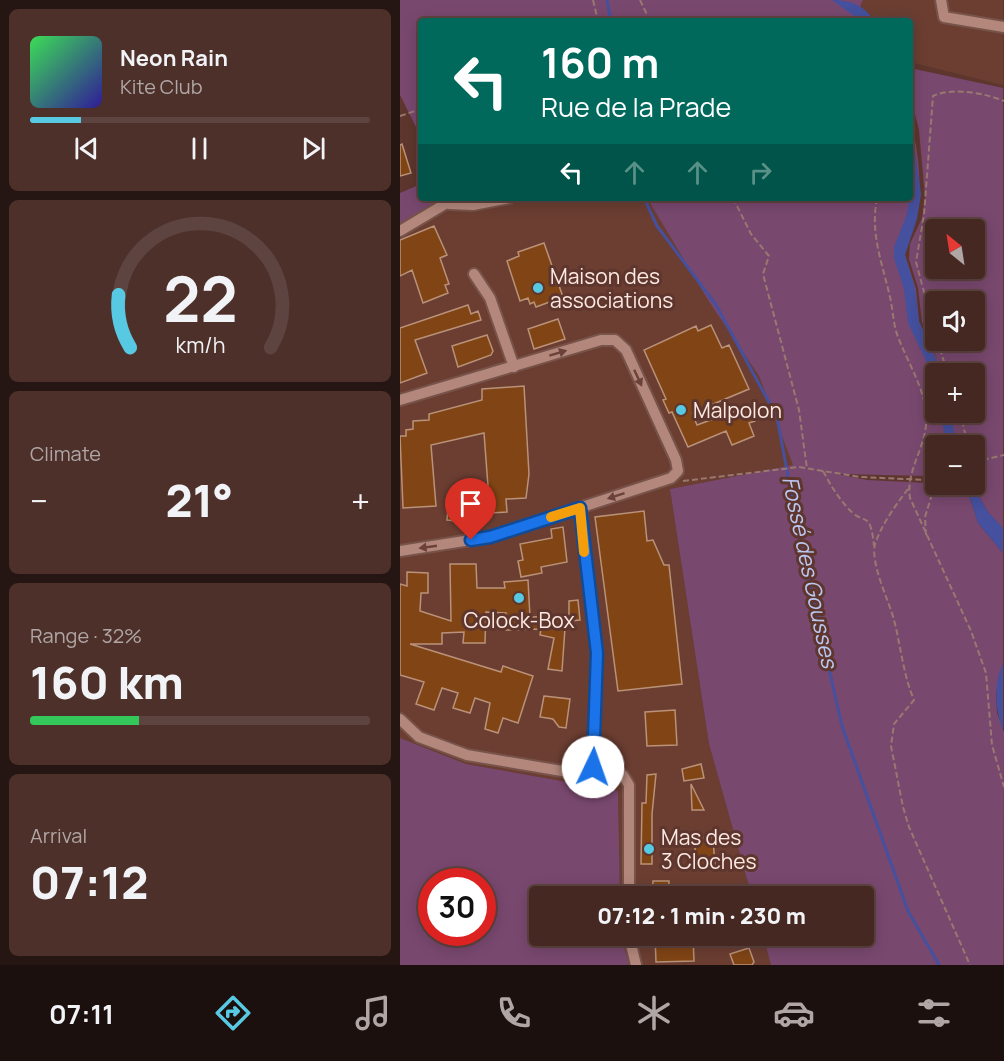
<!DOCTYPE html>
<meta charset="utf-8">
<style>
:root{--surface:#462822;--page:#4d302a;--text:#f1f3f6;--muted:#b0a6a5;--line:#5e4440;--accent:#57c9e2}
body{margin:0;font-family:Manrope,sans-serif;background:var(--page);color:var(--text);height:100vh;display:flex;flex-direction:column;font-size:22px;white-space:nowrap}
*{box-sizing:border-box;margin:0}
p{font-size:20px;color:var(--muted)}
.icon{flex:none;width:33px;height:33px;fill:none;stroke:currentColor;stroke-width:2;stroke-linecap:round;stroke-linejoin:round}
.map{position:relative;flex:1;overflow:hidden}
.sheet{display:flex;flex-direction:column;gap:9px;padding:9px;background:#261613;width:400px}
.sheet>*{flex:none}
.guide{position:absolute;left:18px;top:18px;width:495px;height:183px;border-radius:6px;box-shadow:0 3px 15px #0003,0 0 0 2px var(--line);background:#00695c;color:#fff;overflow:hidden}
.needle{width:39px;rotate:330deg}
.fabs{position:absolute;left:525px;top:219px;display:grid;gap:12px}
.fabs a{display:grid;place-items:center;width:60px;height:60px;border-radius:6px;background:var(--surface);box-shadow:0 3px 15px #0003,0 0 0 2px var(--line);font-size:30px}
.speed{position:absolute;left:18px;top:868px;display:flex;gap:12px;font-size:30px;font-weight:700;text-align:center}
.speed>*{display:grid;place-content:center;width:78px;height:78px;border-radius:50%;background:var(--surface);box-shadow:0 3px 15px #0003,0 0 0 2px var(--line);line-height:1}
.speed .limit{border:9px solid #d22;background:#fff;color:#111}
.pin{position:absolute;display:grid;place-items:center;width:51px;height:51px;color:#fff;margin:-62px -26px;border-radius:50% 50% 50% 0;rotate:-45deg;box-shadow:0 0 6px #0007}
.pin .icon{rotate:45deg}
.me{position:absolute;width:66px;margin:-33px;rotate:3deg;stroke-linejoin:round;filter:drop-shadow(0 0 4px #0008)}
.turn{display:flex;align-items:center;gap:21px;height:126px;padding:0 24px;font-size:27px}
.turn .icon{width:78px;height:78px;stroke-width:2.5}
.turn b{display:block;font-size:42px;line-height:51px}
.lanes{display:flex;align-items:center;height:57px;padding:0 24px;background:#0003;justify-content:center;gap:30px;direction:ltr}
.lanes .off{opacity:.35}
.big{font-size:45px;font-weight:800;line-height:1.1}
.sheet .widget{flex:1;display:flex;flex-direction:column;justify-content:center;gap:9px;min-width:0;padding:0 21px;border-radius:9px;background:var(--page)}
.sheet .dial{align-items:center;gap:0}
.dial svg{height:156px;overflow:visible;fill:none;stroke:var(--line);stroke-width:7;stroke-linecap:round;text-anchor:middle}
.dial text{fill:var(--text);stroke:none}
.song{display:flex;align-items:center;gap:18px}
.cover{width:72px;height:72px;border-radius:9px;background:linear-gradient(135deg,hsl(130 70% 55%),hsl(250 70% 35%))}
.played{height:6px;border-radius:3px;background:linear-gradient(90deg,var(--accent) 15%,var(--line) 15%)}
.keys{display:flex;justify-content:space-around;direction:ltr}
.heat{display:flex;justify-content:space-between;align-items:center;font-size:33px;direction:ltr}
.charge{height:9px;border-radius:4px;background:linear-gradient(90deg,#34c759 32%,var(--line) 0)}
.trip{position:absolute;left:129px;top:886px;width:345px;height:60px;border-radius:6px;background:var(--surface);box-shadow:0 3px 15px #0003,0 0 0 2px var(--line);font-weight:800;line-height:60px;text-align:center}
.tab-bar{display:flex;height:96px;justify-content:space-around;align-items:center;background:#1c100e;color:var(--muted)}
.tab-bar .icon{width:42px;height:42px}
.tab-bar .selected{color:var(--accent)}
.tab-bar b{font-size:27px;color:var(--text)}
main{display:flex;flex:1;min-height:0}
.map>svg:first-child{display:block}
</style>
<main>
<section class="sheet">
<div class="widget">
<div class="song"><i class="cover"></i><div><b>Neon Rain</b><p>Kite Club</p></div></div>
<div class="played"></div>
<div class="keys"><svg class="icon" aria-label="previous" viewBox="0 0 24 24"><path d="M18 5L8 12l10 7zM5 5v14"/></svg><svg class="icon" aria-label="pause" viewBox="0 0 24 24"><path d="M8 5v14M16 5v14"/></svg><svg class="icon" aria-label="next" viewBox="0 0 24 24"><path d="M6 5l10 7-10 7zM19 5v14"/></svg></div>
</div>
<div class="widget dial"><svg viewBox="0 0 100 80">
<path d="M14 69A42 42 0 1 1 86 69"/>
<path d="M14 69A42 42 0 0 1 8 42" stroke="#57c9e2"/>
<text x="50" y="56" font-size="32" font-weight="700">22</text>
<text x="50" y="72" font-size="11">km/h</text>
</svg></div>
<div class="widget"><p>Climate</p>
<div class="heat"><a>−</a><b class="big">21°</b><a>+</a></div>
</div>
<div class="widget"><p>Range · 32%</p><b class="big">160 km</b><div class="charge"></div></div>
<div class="widget"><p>Arrival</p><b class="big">07:12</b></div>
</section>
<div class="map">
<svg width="604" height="965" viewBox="0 0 604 965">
<rect width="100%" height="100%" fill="#5e362d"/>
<path fill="#6c3e32" d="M463 0H603V85L510 62V21H475L460 7Z
M48 198H247L308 300 359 376 394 465 270 489 309 744 352 897H220L218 791 66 764 0 738V231Z
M221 936H363L371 965H231Z"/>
<path fill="#79486f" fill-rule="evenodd" d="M0 0H463L460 7 475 21H21V137L0 95Z
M510 68 603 88V529L588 512 572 485 574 484V446H536L535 473 529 476 437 474 467 480 528 483 535 480 536 484 560 485 570 498 578 523 603 553V663L596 693 597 713 604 732 603 965H371L363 936H464V897H352L309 744 270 489 393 465 359 376 308 300 247 198H510V116C522 167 525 203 504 252L516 289 519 322 538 361 522 322 518 288 509 259 510 244 522 218 525 197 519 130 510 94ZM536 230H574V268H536ZM536 302H574V340H536ZM536 374H574V412H536Z
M21 184V198H42L43 201 0 224V193Z
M0 738 66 764 218 791 220 897H140V936H221L229 965H0ZM32 882H82V933H32Z"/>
<path fill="#45509e" d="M432 0C449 0 465 5 474 21H461Z
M510 114 521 194 517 219 505 255 515 288 519 321 542 373 536 374 535 395 527 363 508 323 504 289 494 258V247L506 217 511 193Z
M540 413H551L556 445H547Z
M560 485H572L588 512 603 528V553L578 523 570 498Z
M603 663V732C595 708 593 686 603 663Z"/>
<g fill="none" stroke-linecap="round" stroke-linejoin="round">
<path stroke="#45509e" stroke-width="3" d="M207 0 211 21
M244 198 257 226 316 305 377 417 400 541 442 726 508 911 539 965"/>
</g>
<path fill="#814515" stroke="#b99279" stroke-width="1.5" d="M2 144 11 173 0 176V145Z
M34 226 47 255 40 258 49 284 45 285 48 293 23 303 12 270 0 276V240Z
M144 243 163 297 136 307 134 302 130 304 128 298 120 301 107 261 119 256 118 252Z
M68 305 71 314 78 311 81 320 15 340 27 373 0 383V328Z
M158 319 165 339 134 349 128 329Z
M311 325 322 348 329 345 349 389 292 413 297 425 349 406 355 421 349 423 354 436 332 445 326 431 288 447 272 412 269 413 263 400 266 399 244 350 296 326 298 331Z
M87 335 93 351 91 355 58 367 52 346Z
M124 386 129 474 126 498 106 499 107 512 90 513 84 433 31 445 36 506 3 508 0 436H6V430L13 429V421L29 420V414L82 400V389Z
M55 489 64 490 62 513 69 514 68 522 47 520 49 496 54 497Z
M244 511 247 541 253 540 264 565H269L282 684 218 691 195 517Z
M163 527 167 562 141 567 142 573 121 577 118 561 123 560 120 544 152 538 151 529Z
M50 564H76L77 588H105L104 582 128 580 130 617 169 616V601L178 600 180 620 170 621V627L165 628 162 671 148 669 154 638 140 635 141 629 106 630V613L86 612 85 643H63L64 632 42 633V644H10L101 672 103 666 133 676 118 723 103 718 98 733 85 729 90 703 75 698 70 713 53 708 58 693 42 688 34 710 16 704 24 682 0 675V584L7 586V572L28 573V593H21L20 611 51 621Z
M144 696 170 699 166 728 159 727 153 719 140 717Z
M275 710 277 745 247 746 245 712Z
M301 764 304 778 284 781 282 769Z
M256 774 252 814V864H241L242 803H246L247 775Z
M291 784 304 810H292Z
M313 837 315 867 297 868 294 838Z
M253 881H269L268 897H252Z
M293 885H305L306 897H293Z
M255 936H293L294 961 256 962Z
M349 948 354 962 352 965H334L330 954Z"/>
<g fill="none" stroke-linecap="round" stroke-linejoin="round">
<defs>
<path id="minor" d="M541 0 544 17 604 27
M49 204 73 205 109 198
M0 231 55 198
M74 274 90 298 114 367
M0 400 201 340H215L226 350 276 460 278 471 271 478 90 537 0 551
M180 508 197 653 193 767
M0 719 19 737 67 755 168 772 193 767 213 769 223 775 229 785V897
M229 936 236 965"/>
</defs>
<use href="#minor" stroke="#77534a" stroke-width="14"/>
<path stroke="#997870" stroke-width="2" stroke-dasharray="6 3" stroke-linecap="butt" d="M193 0 198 21
M240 0 250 21
M309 21H315
M0 116 21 109
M333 198 351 234 369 256 363 274 399 410 407 469
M477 198C470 234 482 262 490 297 493 310 493 324 498 337 508 363 524 387 526 414 529 445 505 469 510 498L571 631 586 673 592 745 604 787
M536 337 516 262 524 215 533 96C551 87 585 93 604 101
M537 340 548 374
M560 412 568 446
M574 462 604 455
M423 471C430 484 437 496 447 507 464 528 470 507 474 546
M283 481 399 467 460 477 527 480 536 477
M508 489C495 506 482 524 475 544 470 563 489 601 494 620 501 647 503 674 514 700L494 724 491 746 503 807 509 827 570 965
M526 535 525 517 536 481"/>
<use href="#minor" stroke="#b3877c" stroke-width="10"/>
</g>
<defs><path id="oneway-solid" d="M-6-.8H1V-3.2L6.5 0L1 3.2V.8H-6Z" transform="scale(1.5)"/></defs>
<g fill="#6b4239">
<use href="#oneway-solid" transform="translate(158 353) rotate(-17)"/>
<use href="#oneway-solid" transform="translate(238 378) rotate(65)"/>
<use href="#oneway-solid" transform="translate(216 496) rotate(162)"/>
<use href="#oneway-solid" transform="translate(28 547) rotate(172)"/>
</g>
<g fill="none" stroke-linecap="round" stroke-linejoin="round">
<defs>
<path id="route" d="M71 540 90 537 180 508 197 653 193 767"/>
</defs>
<use href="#route" stroke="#114b97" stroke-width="15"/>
<use href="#route" stroke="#1a73e8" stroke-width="10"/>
<path stroke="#f59e0b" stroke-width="10" d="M151 517 180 508 184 552"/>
</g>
<g fill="#57c9e2" stroke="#5e362d" stroke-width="2">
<circle cx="138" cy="288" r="6"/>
<circle cx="281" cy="410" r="6"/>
<circle cx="119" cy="598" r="6"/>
<circle cx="249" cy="849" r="6"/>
</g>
<g text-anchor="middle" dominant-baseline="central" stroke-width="6" stroke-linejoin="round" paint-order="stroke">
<g font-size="21" fill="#fde9e3" stroke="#5e362d" text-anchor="start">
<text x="150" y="276">Maison des<tspan x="150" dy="24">associations</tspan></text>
<text x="293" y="410">Malpolon</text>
<text x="119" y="620" text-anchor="middle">Colock-Box</text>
<text x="261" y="837">Mas des<tspan x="261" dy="24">3 Cloches</tspan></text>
</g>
<g font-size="22" font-style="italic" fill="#bbc6f1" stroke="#5e362d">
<text transform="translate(410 572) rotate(78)">Fossé des Gousses</text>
</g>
</g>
</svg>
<div class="fabs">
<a><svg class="needle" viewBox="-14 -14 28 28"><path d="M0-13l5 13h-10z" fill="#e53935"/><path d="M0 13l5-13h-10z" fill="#b0a6a5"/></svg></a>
<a><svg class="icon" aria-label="sound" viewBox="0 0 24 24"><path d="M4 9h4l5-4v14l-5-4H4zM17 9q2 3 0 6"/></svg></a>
<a>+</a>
<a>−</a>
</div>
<div class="speed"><div class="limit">30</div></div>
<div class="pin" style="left:71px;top:540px;background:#d93025"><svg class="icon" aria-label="arrive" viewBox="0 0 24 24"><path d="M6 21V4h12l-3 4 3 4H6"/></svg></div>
<svg class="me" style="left:193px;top:767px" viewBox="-20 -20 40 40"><circle r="19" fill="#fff"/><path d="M0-13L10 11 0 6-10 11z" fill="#1a73e8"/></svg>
<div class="trip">07:12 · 1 min · 230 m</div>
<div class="guide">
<div class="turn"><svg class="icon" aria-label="left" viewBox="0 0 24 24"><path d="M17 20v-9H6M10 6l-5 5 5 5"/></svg><div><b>160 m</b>Rue de la Prade</div></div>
<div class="lanes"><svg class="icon" aria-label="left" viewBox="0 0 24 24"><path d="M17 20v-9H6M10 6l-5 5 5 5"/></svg><svg class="icon off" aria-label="ahead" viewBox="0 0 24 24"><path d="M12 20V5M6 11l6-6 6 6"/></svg><svg class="icon off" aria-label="ahead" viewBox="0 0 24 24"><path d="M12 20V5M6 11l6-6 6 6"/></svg><svg class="icon off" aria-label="right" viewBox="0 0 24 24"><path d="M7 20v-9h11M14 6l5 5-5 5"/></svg></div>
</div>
</div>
</main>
<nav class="tab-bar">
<b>07:11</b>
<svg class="icon selected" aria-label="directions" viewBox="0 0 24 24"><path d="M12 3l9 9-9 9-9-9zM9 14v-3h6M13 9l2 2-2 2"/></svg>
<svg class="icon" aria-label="music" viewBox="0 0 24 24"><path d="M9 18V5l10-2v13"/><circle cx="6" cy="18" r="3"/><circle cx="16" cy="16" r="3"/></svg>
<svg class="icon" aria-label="phone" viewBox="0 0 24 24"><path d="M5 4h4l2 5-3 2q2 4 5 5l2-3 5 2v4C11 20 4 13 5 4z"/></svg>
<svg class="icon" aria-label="climate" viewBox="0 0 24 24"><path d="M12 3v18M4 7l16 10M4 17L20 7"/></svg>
<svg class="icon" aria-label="car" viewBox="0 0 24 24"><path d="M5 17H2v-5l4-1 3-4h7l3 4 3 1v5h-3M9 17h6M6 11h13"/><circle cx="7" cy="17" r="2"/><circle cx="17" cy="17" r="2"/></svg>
<svg class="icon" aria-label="filters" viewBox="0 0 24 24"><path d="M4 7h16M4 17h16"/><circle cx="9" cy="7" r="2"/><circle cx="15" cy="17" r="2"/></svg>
</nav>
